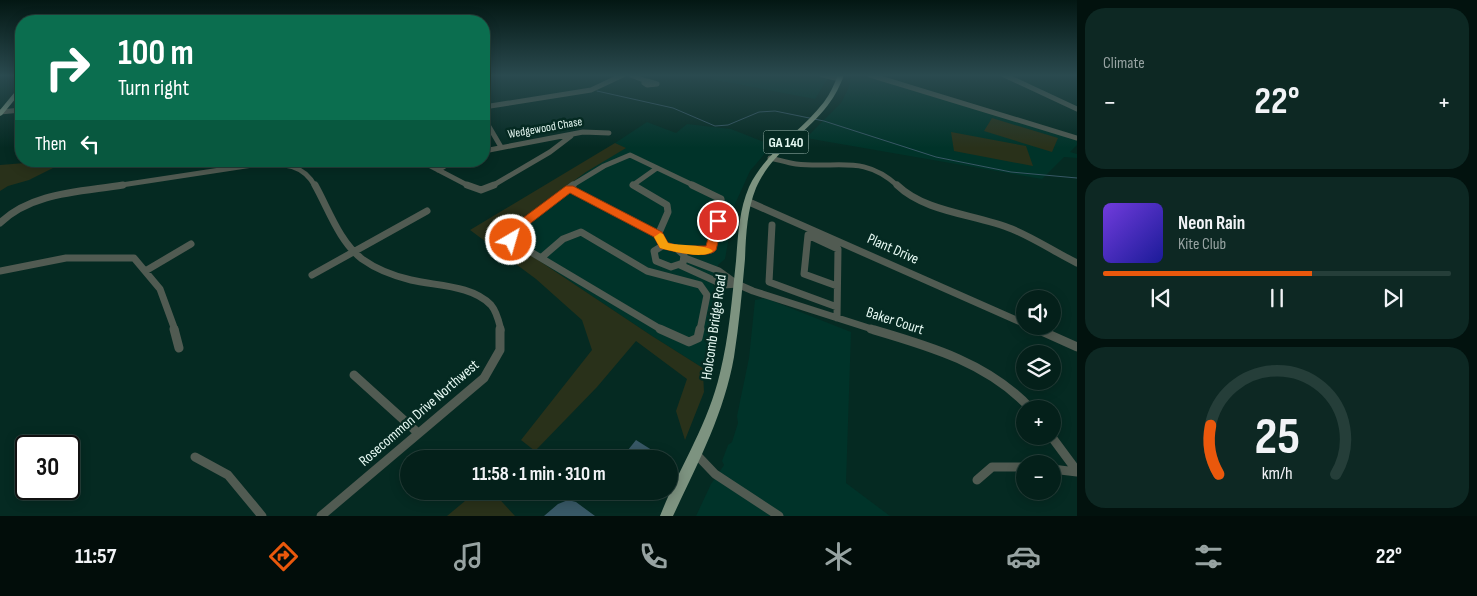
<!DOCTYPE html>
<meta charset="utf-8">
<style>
:root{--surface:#04201a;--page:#0d2823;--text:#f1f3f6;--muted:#97a3a2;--line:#253e39;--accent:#ea580c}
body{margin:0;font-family:"Sofia Sans Condensed",sans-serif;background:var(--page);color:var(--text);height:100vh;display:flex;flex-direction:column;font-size:19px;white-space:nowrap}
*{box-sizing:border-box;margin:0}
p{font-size:16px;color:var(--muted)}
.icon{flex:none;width:28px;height:28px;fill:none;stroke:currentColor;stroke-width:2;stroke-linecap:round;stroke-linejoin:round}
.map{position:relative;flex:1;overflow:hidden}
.drawer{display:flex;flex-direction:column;gap:8px;padding:8px;background:#02120e;width:400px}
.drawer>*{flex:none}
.top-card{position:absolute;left:15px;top:15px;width:475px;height:152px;border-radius:20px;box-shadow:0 2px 12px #0003,0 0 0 1px var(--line);background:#0b6e4f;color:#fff;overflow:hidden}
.controls{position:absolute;left:1016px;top:290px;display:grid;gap:10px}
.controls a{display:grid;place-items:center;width:45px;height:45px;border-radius:50%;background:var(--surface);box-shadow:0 2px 12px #0003,0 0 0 1px var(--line);font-size:25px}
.speed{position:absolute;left:15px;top:435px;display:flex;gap:10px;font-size:25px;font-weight:700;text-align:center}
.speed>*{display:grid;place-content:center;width:65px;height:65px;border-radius:50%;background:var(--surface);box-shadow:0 2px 12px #0003,0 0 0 1px var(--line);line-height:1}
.speed .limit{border:2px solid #111;border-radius:8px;background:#fff;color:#111}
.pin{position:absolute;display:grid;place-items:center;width:42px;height:42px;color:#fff;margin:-21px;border:2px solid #fff;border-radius:50%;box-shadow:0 1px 5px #0007}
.me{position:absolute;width:55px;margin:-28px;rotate:38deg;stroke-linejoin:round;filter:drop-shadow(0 0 4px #0008)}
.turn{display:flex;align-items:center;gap:18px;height:105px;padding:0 20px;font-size:22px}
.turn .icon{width:65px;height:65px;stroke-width:2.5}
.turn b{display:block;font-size:35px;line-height:42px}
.then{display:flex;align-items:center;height:48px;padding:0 20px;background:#0003;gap:10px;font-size:19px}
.big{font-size:38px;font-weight:700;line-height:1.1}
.drawer .widget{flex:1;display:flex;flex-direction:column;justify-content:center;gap:8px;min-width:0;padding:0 18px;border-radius:20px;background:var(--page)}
.drawer .dial{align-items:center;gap:0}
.dial svg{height:130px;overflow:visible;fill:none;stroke:var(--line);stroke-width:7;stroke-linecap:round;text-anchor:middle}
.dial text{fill:var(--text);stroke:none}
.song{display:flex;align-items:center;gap:15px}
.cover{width:60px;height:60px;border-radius:8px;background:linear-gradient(135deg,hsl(260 70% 55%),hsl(240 70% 35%))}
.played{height:5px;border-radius:2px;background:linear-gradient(90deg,var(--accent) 60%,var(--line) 60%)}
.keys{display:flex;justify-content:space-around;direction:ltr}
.heat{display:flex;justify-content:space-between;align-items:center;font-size:28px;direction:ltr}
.trip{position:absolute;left:400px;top:450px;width:278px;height:50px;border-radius:25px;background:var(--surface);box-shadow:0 2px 12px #0003,0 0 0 1px var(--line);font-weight:700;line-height:50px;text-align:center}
.tab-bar{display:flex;height:80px;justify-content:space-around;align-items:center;background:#020d0a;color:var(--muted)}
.tab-bar .icon{width:35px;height:35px}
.tab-bar .current{color:var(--accent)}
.tab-bar b{font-size:22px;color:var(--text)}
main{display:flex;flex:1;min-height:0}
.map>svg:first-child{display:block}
</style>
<main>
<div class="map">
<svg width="1077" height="516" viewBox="0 0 1077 516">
<rect width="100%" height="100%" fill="#052a22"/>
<path fill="#003329" d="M715 75H830L815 99 710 79Z
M852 75H866L1077 139V145L1070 152 1077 154V158L1064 157 1042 179 806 138 841 103 848 89Z
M647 122 676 133 687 124 731 129 772 145 750 171 735 204 725 259 718 265 713 286 719 294 706 370 652 336 508 240 510 228 586 172 625 148 615 143Z
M765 298 851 332 846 483 890 516H696L711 484 724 465 722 461 728 445 732 442 738 423 737 416 749 358 755 300Z"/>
<path fill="#29311a" d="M992 118 1058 138 1052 152 984 131Z
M951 132 1026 146 1033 166 954 151Z
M615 143 626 148 586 172 510 228 508 240 652 336 706 370 703 374 704 392 685 440 676 411 687 379 636 341 597 387 535 451 521 440 592 350 582 320 536 279 470 230Z
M37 162 53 168 29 180 8 186 0 191V165Z
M477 491H492L515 516H447Z"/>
<path fill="#385866" d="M636 440 655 452 651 459H638L628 450Z
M568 500 576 502 595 516H544L558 504Z"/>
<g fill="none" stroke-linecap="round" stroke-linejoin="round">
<path stroke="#385866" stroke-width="1" d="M597 91 673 108 715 126 728 125 759 112 775 111 824 121 936 157 1011 172 1077 178"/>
<path stroke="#515b52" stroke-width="5" d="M631 75 646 81
M822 75 840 79
M870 75 1077 138
M1004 75 1077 109
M647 81 657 84 647 85 644 83Z
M484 107 591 90 623 75
M0 112 21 110
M484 118 501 147
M484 151 583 132 609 133
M770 158C779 160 788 163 796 164 838 169 863 154 898 186
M421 161 469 186
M438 170 453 161
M115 186 259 164C283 164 302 163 315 186
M492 186 550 152 571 136
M571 186 604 166 630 155 695 186
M635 186 633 185 657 168"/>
<path stroke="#515b52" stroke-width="7" d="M315 185C329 210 339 241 362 259 376 269 394 276 411 280 436 286 472 285 491 305 497 312 499 322 501 330
M467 185 481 190 494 185
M633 185 667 205 668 212 658 235
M897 185C926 213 976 214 1012 229 1034 238 1055 252 1077 263
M570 189 658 235 664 245
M749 202 1025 324
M0 223C32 192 81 192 123 185
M772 225 769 282 837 307
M664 245 676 248 684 255 683 263 671 267 656 261 654 251Z
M680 250H711L722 207 721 199 692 185
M541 258 662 330
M541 258 511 240 510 236 515 229 573 185
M541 258 563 239 581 232 647 271 700 285 707 295 700 330
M685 258 719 271 737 284 753 291 875 330
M680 265 724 285 737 284
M147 270 191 244
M0 271 66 258H134L160 289 175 330
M312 275 427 211
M837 286 804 274 808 235 838 249 837 318
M1031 326 1040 330"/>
<path stroke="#515b52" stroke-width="9" d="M174 329 179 348
M660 329 689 342 698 338 700 329
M871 329C929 346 989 363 1031 409
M1037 329 1077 347
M354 375 417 432
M1051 436 1077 471
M695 453 715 474 779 516
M195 457 228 475 262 516
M1052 469 1077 472
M977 480 992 467H1025
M321 516 484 378 500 350V329"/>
<path fill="#7d9380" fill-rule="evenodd" d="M838 75H844C840 86 835 96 828 105 806 134 771 153 756 188 747 210 746 235 745 259 742 292 739 325 734 357 724 414 697 465 673 516H660C679 468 708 425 720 373 729 337 732 298 736 261 738 236 739 210 749 187 766 151 801 132 824 102 830 94 834 85 838 75Z
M21 86V92L2 115 0 116V110L19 87Z"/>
</g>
<linearGradient id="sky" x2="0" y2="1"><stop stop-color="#031713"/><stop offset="0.51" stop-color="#2a4a4f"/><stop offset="1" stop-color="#2a4a4f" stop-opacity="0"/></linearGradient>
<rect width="1077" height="148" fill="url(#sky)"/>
<path fill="#ea580c" stroke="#983908" d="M566 186H573L662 232 668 243 680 246H706L713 221 714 219H722L723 221 716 250C707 260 672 251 660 248L654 237 570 193 519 232 515 242H507L505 236 511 227Z"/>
<path fill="#f59e0b" d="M660 233 663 234 668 243C679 246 707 244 713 251 704 260 671 251 660 248L654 237Z"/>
<g text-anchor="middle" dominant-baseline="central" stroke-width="5" stroke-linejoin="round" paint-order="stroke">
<g font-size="12" fill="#e6f9f3" stroke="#052a22">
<text transform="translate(545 128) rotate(-10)">Wedgewood Chase</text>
</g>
<rect fill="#052a22" stroke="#a2bbb4" stroke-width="1" x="763.5" y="130.5" width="45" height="23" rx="4"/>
<g font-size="14" font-weight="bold" fill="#e6f9f3">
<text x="786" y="142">GA 140</text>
</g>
<g font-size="15" fill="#e6f9f3" stroke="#052a22">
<text transform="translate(893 249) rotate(24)">Plant Drive</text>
<text transform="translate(895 321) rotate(18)">Baker Court</text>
<text transform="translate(714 327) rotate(-82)">Holcomb Bridge Road</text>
<text transform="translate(419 413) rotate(-41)">Rosecommon Drive Northwest</text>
</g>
</g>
</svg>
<div class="controls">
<a><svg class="icon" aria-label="sound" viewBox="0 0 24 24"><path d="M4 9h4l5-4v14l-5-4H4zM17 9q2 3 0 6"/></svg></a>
<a><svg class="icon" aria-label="layers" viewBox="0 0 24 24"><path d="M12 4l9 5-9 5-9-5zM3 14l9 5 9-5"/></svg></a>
<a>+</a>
<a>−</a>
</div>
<div class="speed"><div class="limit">30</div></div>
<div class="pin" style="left:718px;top:221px;background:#d93025"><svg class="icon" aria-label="arrive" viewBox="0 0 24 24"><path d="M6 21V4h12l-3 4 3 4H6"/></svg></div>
<svg class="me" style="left:511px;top:240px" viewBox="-20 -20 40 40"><circle r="17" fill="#ea580c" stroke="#fff" stroke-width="3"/><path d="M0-11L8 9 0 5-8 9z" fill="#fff"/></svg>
<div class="trip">11:58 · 1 min · 310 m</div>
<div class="top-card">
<div class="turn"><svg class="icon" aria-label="right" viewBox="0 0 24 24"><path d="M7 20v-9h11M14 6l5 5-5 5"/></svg><div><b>100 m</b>Turn right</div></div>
<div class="then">Then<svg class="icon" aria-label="left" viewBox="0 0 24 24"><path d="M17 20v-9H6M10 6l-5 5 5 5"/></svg></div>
</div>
</div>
<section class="drawer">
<div class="widget"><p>Climate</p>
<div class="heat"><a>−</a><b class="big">22°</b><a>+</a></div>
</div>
<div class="widget">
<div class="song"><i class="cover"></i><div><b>Neon Rain</b><p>Kite Club</p></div></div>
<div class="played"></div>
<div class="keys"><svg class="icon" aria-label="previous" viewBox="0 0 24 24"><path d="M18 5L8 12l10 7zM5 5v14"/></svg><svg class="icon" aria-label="pause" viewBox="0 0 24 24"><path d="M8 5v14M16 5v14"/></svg><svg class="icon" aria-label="next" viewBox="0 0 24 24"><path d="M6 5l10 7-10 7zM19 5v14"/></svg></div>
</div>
<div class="widget dial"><svg viewBox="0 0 100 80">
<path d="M14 69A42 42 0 1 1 86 69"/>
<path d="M14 69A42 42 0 0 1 9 39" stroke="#ea580c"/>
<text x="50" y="56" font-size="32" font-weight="700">25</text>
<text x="50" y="72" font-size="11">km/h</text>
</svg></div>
</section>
</main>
<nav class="tab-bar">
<b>11:57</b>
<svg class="icon current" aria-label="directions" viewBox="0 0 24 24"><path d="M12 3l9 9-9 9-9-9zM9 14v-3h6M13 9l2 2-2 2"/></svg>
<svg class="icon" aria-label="music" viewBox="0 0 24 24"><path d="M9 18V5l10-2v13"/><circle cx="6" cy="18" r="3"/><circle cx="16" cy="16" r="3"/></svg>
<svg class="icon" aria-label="phone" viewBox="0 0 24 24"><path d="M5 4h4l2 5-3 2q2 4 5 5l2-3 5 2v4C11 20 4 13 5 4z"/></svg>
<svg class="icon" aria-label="climate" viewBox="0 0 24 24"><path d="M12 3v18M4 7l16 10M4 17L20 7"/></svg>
<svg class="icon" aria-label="car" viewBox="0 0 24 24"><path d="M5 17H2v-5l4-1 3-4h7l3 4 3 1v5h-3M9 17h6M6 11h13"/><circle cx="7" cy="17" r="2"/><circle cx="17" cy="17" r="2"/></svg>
<svg class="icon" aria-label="filters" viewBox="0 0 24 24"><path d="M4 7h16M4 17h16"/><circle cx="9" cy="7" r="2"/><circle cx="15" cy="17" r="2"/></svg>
<b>22°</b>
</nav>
